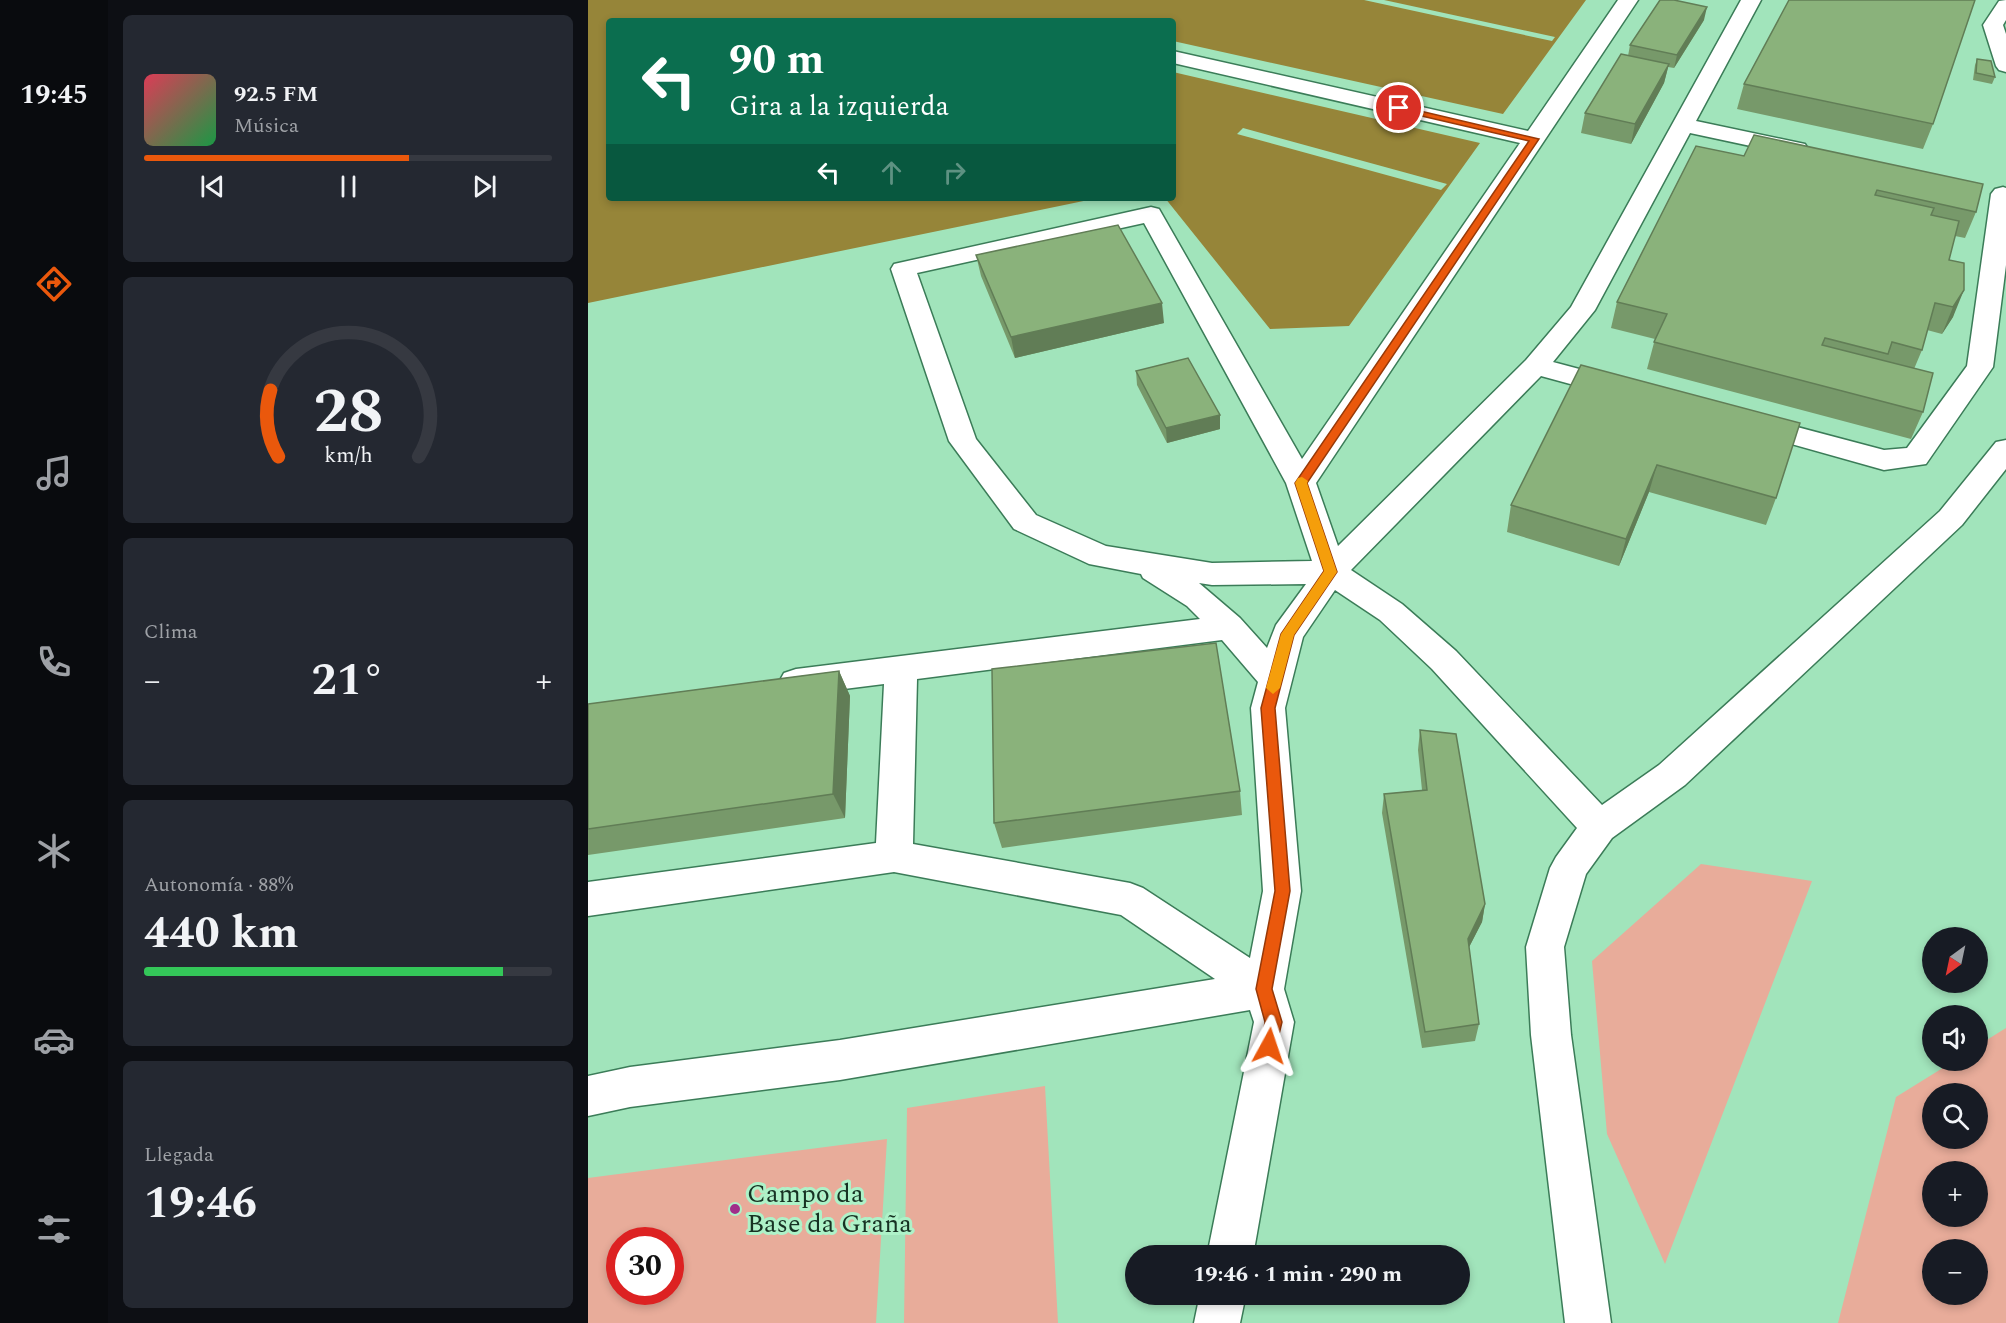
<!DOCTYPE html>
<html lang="es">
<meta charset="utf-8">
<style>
:root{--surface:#171b24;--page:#242831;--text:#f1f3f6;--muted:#9ea1a6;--line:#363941;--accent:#ea580c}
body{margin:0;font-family:Spectral,serif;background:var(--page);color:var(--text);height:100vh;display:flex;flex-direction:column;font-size:22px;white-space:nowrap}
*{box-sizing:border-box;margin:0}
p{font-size:20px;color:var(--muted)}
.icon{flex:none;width:33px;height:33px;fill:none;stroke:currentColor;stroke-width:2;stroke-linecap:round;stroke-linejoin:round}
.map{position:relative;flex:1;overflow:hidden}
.drawer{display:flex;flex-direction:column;gap:15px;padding:15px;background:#0d0f14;width:480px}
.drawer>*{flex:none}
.hud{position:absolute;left:18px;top:18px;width:570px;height:183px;border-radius:6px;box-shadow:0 3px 9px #0003;background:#0b6e4f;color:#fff;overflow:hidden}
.needle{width:39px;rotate:213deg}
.tools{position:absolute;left:1334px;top:927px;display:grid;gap:12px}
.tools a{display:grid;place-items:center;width:66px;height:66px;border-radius:50%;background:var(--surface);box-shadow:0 3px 9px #0003;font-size:30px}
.speed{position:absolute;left:18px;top:1227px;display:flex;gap:12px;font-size:30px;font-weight:700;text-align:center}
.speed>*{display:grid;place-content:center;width:78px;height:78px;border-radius:50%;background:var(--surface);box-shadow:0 3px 9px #0003;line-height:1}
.speed .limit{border:9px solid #d22;background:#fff;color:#111}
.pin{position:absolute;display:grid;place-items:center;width:51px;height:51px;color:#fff;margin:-26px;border:3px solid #fff;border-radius:50%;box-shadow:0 2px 6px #0007}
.me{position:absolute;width:66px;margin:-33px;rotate:5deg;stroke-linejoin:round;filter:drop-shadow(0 0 4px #0008)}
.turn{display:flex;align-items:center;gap:21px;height:126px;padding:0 24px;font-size:27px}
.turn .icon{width:78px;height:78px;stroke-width:2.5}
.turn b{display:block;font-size:42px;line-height:51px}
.lanes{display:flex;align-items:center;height:57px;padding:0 24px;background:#0003;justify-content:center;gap:30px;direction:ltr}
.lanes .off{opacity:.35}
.big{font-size:45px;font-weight:700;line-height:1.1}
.drawer .widget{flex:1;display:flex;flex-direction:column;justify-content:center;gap:9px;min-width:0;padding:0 21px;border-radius:9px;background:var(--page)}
.drawer .dial{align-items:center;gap:0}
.dial svg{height:156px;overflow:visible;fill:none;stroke:var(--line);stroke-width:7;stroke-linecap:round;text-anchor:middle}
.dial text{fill:var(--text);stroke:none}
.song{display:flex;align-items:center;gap:18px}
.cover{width:72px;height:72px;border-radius:9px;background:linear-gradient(135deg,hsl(350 70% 55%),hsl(140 70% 35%))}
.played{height:6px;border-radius:3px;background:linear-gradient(90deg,var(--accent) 65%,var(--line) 65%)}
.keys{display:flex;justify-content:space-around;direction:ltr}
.heat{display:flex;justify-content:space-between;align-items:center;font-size:33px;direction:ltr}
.charge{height:9px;border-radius:4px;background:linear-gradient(90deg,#34c759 88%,var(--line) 0)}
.trip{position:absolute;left:537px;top:1245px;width:345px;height:60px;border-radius:30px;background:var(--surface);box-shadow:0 3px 9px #0003;font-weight:700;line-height:60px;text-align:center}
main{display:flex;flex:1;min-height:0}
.tab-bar{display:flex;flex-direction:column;width:108px;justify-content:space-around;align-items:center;background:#090b0e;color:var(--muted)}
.tab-bar .icon{width:42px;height:42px}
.tab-bar .on{color:var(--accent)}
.tab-bar b{font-size:27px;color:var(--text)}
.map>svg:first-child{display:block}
</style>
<main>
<nav class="tab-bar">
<b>19:45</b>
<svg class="icon on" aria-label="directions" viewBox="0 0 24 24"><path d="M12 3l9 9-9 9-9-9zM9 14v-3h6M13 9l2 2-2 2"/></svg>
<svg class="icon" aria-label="music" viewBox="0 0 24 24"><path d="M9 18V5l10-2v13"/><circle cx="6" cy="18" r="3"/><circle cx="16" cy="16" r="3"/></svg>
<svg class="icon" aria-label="phone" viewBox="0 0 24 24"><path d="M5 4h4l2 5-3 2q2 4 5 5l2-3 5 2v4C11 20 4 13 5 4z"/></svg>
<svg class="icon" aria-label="climate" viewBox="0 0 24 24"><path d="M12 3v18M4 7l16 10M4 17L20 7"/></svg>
<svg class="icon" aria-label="car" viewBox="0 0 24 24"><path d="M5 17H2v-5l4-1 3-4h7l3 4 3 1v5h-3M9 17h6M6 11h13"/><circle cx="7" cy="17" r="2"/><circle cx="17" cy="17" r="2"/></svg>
<svg class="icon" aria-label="filters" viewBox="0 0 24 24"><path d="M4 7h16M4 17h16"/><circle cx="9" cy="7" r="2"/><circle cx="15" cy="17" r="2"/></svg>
</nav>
<section class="drawer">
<div class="widget">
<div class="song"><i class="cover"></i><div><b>92.5 FM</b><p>Música</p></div></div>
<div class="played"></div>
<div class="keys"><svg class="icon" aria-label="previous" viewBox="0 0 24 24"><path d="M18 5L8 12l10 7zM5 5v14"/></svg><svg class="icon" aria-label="pause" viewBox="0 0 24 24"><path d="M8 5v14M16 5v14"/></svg><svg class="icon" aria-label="next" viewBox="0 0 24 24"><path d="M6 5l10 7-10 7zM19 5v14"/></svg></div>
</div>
<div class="widget dial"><svg viewBox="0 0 100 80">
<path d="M14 69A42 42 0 1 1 86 69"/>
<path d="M14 69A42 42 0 0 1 10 35" stroke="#ea580c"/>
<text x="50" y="56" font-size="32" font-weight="700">28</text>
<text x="50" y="72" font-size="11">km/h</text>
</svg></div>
<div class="widget"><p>Clima</p>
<div class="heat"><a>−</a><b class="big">21°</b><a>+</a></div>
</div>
<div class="widget"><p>Autonomía · 88%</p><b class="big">440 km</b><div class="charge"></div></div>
<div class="widget"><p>Llegada</p><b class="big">19:46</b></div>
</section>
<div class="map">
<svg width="1418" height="1323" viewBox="0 0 1418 1323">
<rect width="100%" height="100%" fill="#a1e4bb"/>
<path fill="#e8ac9a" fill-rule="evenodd" d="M1113 864 1224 881 1077 1264 1019 1134 1004 961Z
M1418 1028V1323H1250L1308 1097 1366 1061 1389 1060V1046ZM1344 1094H1389V1138H1344ZM1344 1172H1389V1216H1344ZM1344 1250H1389V1294H1344Z
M457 1086 470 1323H316L319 1108Z
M299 1139 288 1323H0V1178ZM32 1240H82V1292H32Z"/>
<path fill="#968539" d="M0 0H998L915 114 585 41V21H21V198H510L0 303Z
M585 72 892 143 761 326 682 329 577 198H585Z"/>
<path fill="#a1e4bb" d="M776 0H796L967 37 964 41Z
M655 128 859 184 853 190 649 134Z"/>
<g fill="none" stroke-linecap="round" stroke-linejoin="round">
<defs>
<path id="minor" d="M1030 0H1050L728 483 750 546 938 360 983 307 1153 0H1173L1108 121 1217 144 1220 149 1217 154 1209 156 1102 133 1007 310 965 362 1040 382 1044 388 1040 394 1030 397 953 376 763 570 814 604 868 651 1014 805 1071 765 1352 511 1408 442 1418 440V469L1374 525 1097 785 1024 838 998 874 976 947 983 1035 1023 1323H977L943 1035 938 947 962 868 968 857 989 828 844 669 792 620 747 590 715 637 697 708 713 891 696 989 706 1022 665 1256H619L666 1022 662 1010 252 1080 42 1107 0 1116V1076L42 1067 252 1040 627 979 533 915 306 872 0 916V882L288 843 296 684 208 695 196 691 191 682 196 673 208 669 612 619 599 606 555 578 553 574 501 564 426 529 361 441 303 269 306 264 563 207 571 209 714 459 932 143 585 63V51L940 131ZM556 223 698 483 724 561 624 563 518 546 448 515 388 439 329 273ZM611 583 624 585 718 584 688 625 679 648 652 618ZM634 640 670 682 663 708 675 891 662 958 555 888 542 883 325 844 329 679Z
M1418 0V20L1415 25 1418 34V72L1411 70 1408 66 1395 25 1411 1Z
M1415 187 1418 188V265L1405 367 1338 464 1296 470 1154 430 1150 424 1154 418 1164 415 1296 450 1319 448 1379 366 1403 194 1407 189Z
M612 1294H658L652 1323H606Z"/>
</defs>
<use href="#minor" stroke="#3b7c58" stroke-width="3"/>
<use href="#minor" fill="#fff" fill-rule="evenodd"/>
</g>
<path fill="#77996a" d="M1116 20 1086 68 1080 67 1076 83 1043 144 993 133 997 113 1040 56 1042 45Z
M1389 59 1407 77 1404 84 1385 80 1387 65Z
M1156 84 1345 124 1335 149 1149 109Z
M1108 146 1388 212 1377 238 1367 236 1361 260 1376 263 1365 317 1354 334 1339 330 1334 350 1326 369 1335 412 1323 439 1059 369 1067 339 1023 328 1029 302Z
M388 255 576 323 427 358 393 276Z
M993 365 1188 498 1178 525 1061 492 1031 566 919 532 923 505Z
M548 371 632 429 579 443 549 385Z
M251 671 262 696 257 818 0 855V704Z
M832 730 897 904 894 922 881 947 891 1024 887 1041 834 1048 794 813 796 794 834 790 830 750Z
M652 791 654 815 414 848 406 823Z"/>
<path fill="#617d56" d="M1119 7 1116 20 1086 68 1089 55Z
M1081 64 1076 83 1043 144 1047 124Z
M1376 290 1365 317 1354 334 1365 307Z
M574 303 576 323 427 358 423 337Z
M632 415V429L579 443 578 428Z
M1069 465 1061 492 1031 566 1038 539Z
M251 671 262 696 257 818 245 794Z
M897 904 894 922 876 957 880 939Z"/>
<path fill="#8ab27b" stroke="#617d56" stroke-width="1.5" d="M1072 0H1086L1119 7 1089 55 1042 45Z
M1201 0H1387L1345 124 1156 84Z
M1033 54 1081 64 1047 124 997 113Z
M1389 59 1403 61 1407 77 1388 73Z
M1166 135 1395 184 1388 212 1289 190 1287 195 1346 208 1343 215 1371 221 1361 260 1376 263V290L1365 307 1347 303 1334 350 1304 342 1300 354 1237 338 1234 345 1345 373 1335 412 1066 342 1079 314 1029 302 1108 146 1156 156Z
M530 225 574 303 423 337 388 255Z
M600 358 632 415 578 428 548 371Z
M993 365 1212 423 1188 498 1069 465 1038 539 923 505Z
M628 643 652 791 406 823 404 669Z
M251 671 245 794 0 829V704Z
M832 730 868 734 897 904 880 939 891 1024 837 1032 796 794 839 790Z"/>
<path fill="#ea580c" stroke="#983908" stroke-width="1.5" d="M811 106 951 139 719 483 749 572 706 635 687 708 702 891 684 989 694 1022 687 1051 681 1054 675 1051 673 1046 677 1022 668 989 687 891 673 708 693 634 736 571 707 483 941 141 808 110 806 108Z"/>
<path fill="#f59e0b" d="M714 477 720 481 719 483 749 572 706 635 692 688 685 694 678 688 693 634 736 571 707 483 710 478Z"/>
<circle fill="#a12e8a" stroke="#aef2c8" stroke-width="2" cx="147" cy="1209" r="6"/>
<g text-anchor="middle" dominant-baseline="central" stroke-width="6" stroke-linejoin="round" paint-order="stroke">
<g font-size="26" fill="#173223" stroke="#aef2c8" text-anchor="start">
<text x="159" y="1194">Campo da<tspan x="159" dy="30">Base da Graña</tspan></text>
</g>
</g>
</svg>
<div class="tools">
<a><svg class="needle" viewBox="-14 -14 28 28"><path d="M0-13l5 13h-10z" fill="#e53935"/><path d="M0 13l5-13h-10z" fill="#9ea1a6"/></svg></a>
<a><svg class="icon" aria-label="sound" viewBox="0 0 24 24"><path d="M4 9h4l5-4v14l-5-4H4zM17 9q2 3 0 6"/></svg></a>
<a><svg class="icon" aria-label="search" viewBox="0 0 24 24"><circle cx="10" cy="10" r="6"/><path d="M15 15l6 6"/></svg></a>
<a>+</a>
<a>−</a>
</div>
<div class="speed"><div class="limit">30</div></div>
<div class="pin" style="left:811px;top:108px;background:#d93025"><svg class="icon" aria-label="arrive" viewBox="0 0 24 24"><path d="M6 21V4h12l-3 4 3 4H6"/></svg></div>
<svg class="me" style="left:681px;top:1046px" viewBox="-20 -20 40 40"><path d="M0-17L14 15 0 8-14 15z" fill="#ea580c" stroke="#fff" stroke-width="4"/></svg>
<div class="trip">19:46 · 1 min · 290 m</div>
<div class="hud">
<div class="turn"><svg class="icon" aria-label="left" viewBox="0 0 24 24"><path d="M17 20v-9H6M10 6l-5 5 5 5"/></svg><div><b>90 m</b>Gira a la izquierda</div></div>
<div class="lanes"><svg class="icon" aria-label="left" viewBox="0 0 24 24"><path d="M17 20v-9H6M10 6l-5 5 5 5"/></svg><svg class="icon off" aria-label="ahead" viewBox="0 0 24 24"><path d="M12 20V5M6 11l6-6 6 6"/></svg><svg class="icon off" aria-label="right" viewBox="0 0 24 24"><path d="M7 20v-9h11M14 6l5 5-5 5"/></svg></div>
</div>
</div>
</main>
